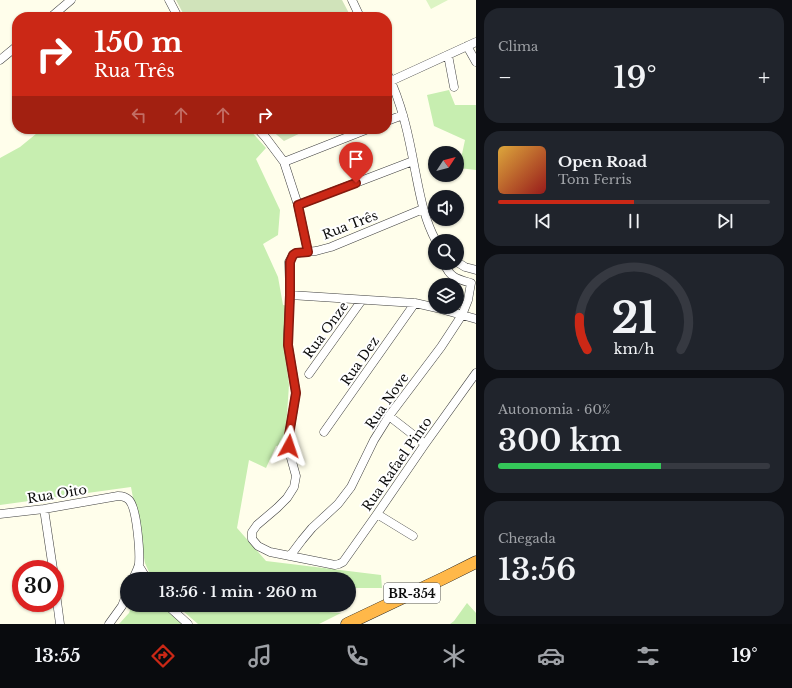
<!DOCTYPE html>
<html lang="pt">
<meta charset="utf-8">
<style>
:root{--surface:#171b24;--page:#20242c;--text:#f1f3f6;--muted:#9ea1a6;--line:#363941;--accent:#cb2816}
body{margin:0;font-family:"Libre Baskerville",serif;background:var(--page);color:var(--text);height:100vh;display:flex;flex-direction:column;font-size:15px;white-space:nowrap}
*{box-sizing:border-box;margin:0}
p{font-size:13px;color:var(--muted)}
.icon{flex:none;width:22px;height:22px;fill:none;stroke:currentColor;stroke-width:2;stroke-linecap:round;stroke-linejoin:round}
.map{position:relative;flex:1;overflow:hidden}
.sheet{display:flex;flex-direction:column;gap:8px;padding:8px;background:#0d0f14;width:316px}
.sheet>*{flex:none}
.top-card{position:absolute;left:12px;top:12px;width:380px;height:122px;border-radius:16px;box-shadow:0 1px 3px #0004;background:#cb2816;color:#fff;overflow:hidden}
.needle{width:26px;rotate:54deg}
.tools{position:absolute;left:428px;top:146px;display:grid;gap:8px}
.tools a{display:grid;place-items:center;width:36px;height:36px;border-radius:50%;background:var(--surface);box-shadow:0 1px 3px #0004;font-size:20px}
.speed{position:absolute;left:12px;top:560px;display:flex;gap:8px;font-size:20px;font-weight:700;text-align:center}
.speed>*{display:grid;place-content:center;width:52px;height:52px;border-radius:50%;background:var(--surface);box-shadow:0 1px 3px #0004;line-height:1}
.speed .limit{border:6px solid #d22;background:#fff;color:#111}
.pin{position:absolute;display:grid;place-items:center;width:34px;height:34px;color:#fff;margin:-41px -17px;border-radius:50% 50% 50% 0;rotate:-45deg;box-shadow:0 0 4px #0007}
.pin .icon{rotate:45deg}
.me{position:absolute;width:44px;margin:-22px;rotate:5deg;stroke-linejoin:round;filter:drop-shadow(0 0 3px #0008)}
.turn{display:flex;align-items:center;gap:14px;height:84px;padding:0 16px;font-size:18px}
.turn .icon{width:52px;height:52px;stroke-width:2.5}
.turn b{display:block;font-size:28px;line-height:34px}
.lanes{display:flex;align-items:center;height:38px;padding:0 16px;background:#0003;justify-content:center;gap:20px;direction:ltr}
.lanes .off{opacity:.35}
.big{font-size:30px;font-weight:600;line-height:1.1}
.sheet .tile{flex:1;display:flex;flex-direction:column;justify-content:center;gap:6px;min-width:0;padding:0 14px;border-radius:16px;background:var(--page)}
.sheet .dial{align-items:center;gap:0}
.dial svg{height:104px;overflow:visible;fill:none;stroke:var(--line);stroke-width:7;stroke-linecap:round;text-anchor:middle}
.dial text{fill:var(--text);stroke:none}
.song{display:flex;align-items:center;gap:12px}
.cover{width:48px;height:48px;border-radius:6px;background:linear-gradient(135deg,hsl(40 70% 55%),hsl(0 70% 35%))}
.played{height:4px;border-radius:2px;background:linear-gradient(90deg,var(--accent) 50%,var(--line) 50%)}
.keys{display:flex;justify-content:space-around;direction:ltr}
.heat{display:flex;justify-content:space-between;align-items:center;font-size:22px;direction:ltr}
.charge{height:6px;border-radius:3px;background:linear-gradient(90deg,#34c759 60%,var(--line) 0)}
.trip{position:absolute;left:120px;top:572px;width:236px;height:40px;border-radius:20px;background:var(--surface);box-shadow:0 1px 3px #0004;font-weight:600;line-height:40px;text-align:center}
.menu{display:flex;height:64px;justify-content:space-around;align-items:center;background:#090b0e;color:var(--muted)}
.menu .icon{width:28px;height:28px}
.menu .current{color:var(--accent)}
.menu b{font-size:18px;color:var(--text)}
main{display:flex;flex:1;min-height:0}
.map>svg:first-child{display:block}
</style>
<main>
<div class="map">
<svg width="476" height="624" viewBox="0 0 476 624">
<rect width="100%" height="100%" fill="#fffeeb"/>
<path fill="#c7eeb0" d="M449 90 455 105H476V170L459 168 465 140 434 126 427 95Z
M42 129H249L266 148 256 159 280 210 278 235 263 244 278 277 283 305 289 306 284 345 289 385 285 444 276 446 266 468 249 460 237 528 266 561 381 575 382 588H353L349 587V579H152L145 563 131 487 0 505V158L20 147Z
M467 603 476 613V624H450L454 621Z
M132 605H164L184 624H119L129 613Z
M176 605H320L316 611 341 613 319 624H198Z"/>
<path fill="#d0e3ba" d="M176 0H342L351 17H185Z
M270 129H309L284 141Z"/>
<path fill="#dcf4c3" d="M426 0H448L431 9Z"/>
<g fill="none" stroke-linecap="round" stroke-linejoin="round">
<defs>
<path id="minor" d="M169 0 178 17
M352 0 360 17
M51 17 71 0
M467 46 476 62
M448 55 454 87
M0 60 17 46
M387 73C402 103 409 137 415 170 420 195 424 219 436 241
M391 81 476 42
M387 121 403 115
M258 129 266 138 284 162 298 205 308 252
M284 162 368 129
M298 205 413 161
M423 209 331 247 316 251 296 253 293 255 289 262 290 295 288 334V345L296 393 289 435V446L291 458 296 476 294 487 287 498 277 508 257 525 252 532V539L258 546 270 552 335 565 339 564 343 562 377 514 425 444 476 373
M457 262 465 267 476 270
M290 295 415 303 437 308 476 319
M309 374 362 300
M389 416 425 444
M324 432 415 303
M44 509 53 569
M0 514 44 509 118 496C122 496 126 497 129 500 137 508 140 552 139 564 138 569 135 574 133 579
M377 514 413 536
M290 556 302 540 312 528 338 504 351 487 374 440 389 416 441 347 462 315 468 300 471 283C457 279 450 278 444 263
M139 566 147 579
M55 586 60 624
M167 605 188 624
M109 624 122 606 127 593"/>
<path id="highway" d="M347 624 444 578 476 562"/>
</defs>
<use href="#minor" stroke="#3f3f3f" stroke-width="9"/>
<use href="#highway" stroke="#1d1d1d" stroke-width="13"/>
<use href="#minor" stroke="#fff" stroke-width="8"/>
<use href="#highway" stroke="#ffb849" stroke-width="12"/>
</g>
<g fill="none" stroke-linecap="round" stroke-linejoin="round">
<defs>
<path id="route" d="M289 446V435L296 393 288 345 290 295V262L293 255 296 253 308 252 298 205 356 183"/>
</defs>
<use href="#route" stroke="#841a0e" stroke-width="10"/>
<use href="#route" stroke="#cb2816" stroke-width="7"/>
</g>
<g text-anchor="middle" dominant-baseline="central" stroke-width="4" stroke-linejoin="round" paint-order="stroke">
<rect fill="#fff" stroke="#555" stroke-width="1" x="384" y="583" width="56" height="20" rx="3"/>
<g font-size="12" font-weight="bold" fill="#0c0c0c">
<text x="412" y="593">BR-354</text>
</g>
<g font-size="13" fill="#0c0c0c" stroke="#fff">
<text transform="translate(350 225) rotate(-21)">Rua Três</text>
<text transform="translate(326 330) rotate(-54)">Rua Onze</text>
<text transform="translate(360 361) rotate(-55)">Rua Dez</text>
<text transform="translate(387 401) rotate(-55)">Rua Nove</text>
<text transform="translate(397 464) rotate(-55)">Rua Rafael Pinto</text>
<text transform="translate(57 494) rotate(-9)">Rua Oito</text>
</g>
</g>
</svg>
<div class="tools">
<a><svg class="needle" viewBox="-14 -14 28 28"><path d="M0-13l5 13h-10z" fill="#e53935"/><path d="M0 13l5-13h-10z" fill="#9ea1a6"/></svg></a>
<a><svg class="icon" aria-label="sound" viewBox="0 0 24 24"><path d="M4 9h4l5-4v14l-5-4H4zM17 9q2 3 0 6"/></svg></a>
<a><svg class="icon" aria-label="search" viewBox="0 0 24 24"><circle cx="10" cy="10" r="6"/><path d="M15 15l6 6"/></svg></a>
<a><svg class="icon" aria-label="layers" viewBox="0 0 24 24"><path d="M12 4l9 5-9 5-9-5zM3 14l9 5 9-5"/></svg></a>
</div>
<div class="speed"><div class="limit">30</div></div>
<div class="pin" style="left:356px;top:183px;background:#d93025"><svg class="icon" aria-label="arrive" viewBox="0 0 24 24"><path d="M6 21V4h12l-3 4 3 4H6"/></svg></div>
<svg class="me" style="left:289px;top:446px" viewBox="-20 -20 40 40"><path d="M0-17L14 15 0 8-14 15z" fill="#cb2816" stroke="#fff" stroke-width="4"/></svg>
<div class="trip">13:56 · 1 min · 260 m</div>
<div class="top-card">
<div class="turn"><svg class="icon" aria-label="right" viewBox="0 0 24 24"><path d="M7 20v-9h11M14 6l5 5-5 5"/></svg><div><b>150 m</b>Rua Três</div></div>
<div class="lanes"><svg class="icon off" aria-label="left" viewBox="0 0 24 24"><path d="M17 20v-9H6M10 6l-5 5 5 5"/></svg><svg class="icon off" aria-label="ahead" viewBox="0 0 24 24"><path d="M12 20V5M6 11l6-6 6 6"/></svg><svg class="icon off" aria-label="ahead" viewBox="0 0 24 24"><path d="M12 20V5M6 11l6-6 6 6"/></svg><svg class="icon" aria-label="right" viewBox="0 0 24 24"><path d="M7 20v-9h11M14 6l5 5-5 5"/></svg></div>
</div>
</div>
<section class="sheet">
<div class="tile"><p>Clima</p>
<div class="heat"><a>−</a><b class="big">19°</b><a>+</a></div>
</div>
<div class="tile">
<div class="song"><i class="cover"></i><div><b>Open Road</b><p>Tom Ferris</p></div></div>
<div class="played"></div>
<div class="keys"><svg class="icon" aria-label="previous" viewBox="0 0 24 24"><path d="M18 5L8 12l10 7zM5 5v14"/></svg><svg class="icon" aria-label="pause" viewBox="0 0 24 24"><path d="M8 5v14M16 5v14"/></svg><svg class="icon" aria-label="next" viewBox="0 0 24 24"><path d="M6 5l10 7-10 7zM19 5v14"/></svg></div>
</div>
<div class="tile dial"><svg viewBox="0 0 100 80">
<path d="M14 69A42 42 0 1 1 86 69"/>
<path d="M14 69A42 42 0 0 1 8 44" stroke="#cb2816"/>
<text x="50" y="56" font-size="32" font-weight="700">21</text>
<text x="50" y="72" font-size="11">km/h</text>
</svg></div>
<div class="tile"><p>Autonomia · 60%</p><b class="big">300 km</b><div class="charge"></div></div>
<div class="tile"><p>Chegada</p><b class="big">13:56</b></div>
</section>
</main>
<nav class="menu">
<b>13:55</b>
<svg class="icon current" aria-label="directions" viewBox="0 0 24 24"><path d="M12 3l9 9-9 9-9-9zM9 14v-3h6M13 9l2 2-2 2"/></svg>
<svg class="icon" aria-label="music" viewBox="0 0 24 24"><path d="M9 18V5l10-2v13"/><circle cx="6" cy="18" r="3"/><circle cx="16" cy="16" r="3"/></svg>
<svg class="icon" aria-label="phone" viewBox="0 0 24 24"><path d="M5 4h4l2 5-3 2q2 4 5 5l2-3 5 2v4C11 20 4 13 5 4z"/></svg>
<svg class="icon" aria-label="climate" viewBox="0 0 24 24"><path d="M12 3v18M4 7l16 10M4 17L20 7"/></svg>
<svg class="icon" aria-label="car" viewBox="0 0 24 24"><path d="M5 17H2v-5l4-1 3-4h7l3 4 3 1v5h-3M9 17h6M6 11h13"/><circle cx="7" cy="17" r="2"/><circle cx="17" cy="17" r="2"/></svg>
<svg class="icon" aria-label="filters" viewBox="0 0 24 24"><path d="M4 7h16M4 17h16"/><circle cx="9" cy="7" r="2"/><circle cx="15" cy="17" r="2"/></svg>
<b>19°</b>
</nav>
